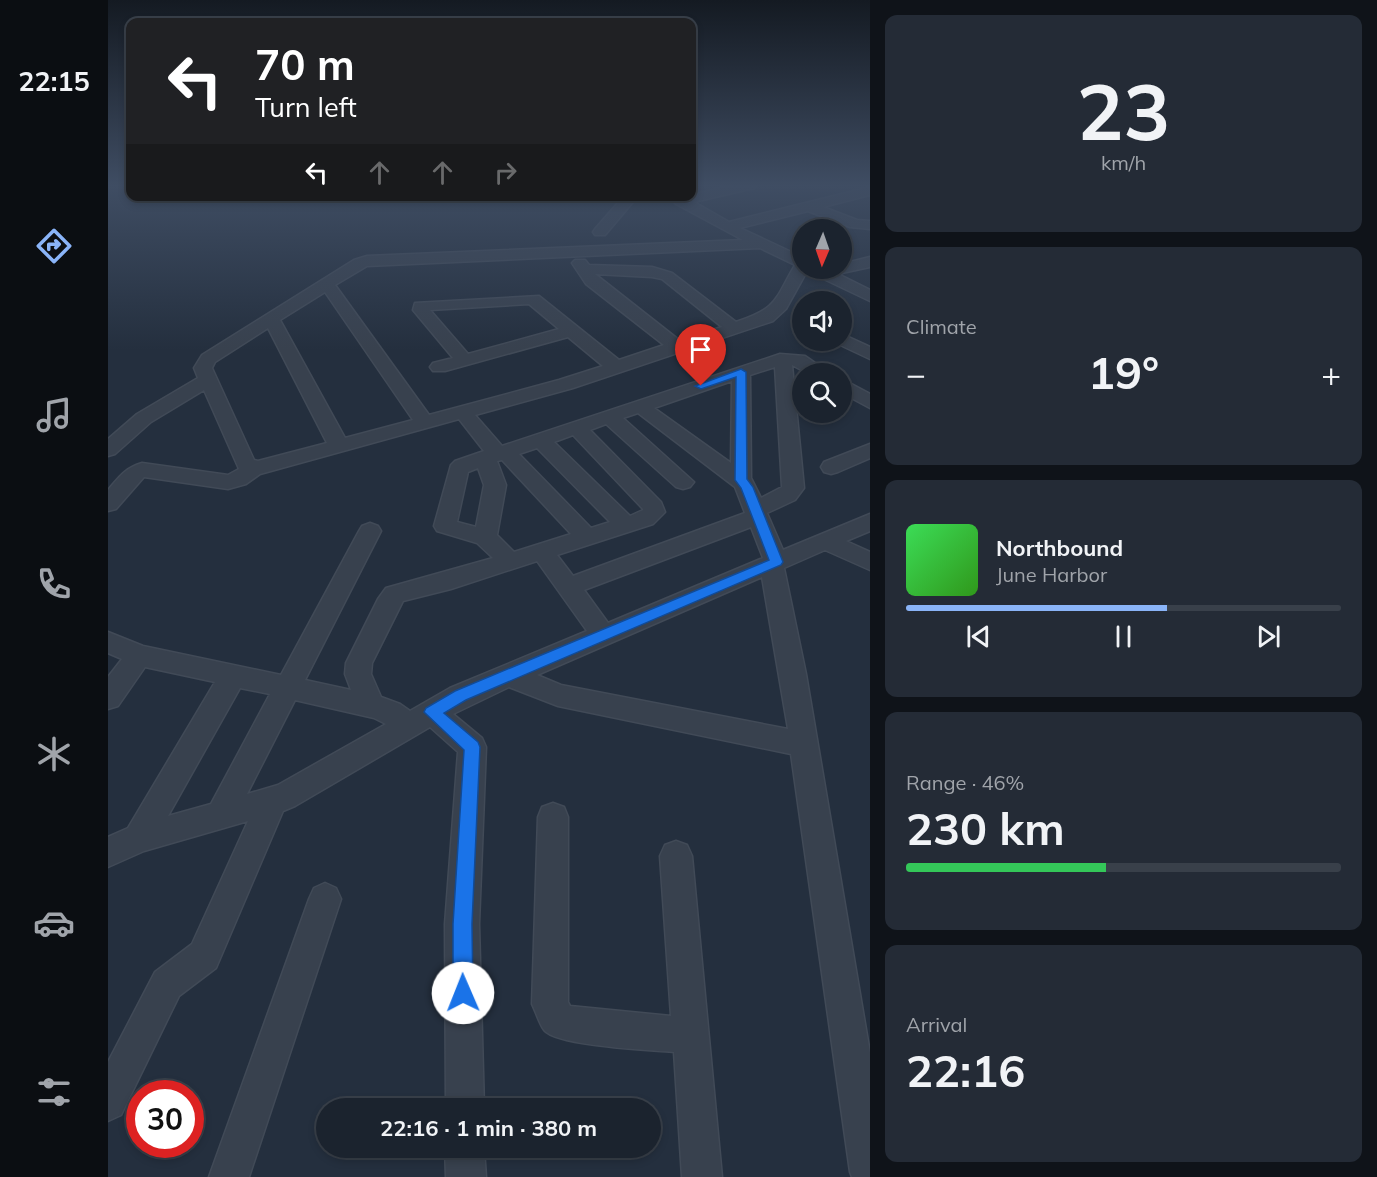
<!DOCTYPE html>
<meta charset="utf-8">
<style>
:root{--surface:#1b232e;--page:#242b36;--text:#f1f3f6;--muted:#a0a4aa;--line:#39404a;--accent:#8ab4f8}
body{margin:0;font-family:Mulish,sans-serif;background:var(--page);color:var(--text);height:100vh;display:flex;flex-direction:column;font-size:22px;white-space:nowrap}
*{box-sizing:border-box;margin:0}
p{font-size:20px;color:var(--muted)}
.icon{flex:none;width:33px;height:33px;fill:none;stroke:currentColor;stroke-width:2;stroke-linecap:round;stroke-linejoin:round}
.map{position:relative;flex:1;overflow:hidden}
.drawer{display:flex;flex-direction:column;gap:15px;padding:15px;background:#0f1319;width:507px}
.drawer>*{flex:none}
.banner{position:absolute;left:18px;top:18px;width:570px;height:183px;border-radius:12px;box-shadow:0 3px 9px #0003,0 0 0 2px var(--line);background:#202124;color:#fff;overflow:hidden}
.needle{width:39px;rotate:182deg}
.fabs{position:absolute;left:684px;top:219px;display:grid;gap:12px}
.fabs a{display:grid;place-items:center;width:60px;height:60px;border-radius:50%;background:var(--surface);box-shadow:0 3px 9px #0003,0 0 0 2px var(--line);font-size:30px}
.speed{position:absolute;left:18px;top:1080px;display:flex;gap:12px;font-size:30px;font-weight:700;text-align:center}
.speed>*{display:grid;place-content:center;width:78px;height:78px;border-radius:50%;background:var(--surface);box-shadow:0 3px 9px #0003,0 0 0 2px var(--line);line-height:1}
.speed .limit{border:9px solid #d22;background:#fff;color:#111}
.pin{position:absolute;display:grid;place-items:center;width:51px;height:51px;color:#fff;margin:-62px -26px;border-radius:50% 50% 50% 0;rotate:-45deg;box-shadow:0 0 6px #0007}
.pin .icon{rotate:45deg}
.me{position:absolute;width:66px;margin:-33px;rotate:359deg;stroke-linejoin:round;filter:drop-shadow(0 0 4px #0008)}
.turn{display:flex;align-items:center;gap:21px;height:126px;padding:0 30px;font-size:27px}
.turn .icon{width:78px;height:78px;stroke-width:2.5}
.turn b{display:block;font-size:42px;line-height:51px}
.lanes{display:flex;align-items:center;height:57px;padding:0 30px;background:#0003;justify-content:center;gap:30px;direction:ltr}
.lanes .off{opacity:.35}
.big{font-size:45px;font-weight:700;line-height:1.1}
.drawer .widget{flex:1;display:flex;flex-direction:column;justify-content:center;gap:9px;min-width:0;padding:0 21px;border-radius:12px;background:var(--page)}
.drawer .dial{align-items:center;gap:0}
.dial b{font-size:78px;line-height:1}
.song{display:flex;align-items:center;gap:18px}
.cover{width:72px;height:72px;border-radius:9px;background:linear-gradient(135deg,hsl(130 70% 55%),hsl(110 70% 35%))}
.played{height:6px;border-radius:3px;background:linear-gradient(90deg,var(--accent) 60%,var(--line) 60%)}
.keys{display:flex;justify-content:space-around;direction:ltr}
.heat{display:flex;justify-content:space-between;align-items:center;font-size:33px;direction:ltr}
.charge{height:9px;border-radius:4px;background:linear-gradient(90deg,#34c759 46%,var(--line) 0)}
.trip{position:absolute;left:208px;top:1098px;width:345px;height:60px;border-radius:30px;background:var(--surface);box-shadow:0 3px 9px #0003,0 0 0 2px var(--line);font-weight:700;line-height:60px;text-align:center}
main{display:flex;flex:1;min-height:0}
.menu{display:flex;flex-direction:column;width:108px;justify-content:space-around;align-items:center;background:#0b0e12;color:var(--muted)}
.menu .icon{width:42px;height:42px}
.menu .selected{color:var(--accent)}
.menu b{font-size:27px;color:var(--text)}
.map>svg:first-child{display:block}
</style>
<main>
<nav class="menu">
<b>22:15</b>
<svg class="icon selected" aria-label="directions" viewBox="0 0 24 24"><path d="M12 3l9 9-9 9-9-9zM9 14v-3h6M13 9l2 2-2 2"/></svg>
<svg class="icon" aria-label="music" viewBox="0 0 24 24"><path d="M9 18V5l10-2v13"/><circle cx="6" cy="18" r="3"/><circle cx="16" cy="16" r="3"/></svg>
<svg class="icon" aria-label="phone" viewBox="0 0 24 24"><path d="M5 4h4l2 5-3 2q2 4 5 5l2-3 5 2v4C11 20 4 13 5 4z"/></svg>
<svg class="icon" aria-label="climate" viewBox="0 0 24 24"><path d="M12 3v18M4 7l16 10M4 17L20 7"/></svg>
<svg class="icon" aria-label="car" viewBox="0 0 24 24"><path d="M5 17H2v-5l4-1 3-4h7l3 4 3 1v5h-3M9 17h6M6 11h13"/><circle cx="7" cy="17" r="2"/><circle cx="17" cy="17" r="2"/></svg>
<svg class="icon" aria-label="filters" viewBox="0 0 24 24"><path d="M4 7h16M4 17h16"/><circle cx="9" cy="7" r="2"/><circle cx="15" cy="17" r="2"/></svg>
</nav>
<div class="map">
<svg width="762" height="1177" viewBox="0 0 762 1177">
<rect width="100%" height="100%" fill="#242f3e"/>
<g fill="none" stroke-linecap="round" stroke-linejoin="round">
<defs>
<path id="minor" d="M625 185H648L646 188 586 202 621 222 762 187V195L715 207 749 220 762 221V229L742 227 700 211 632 228 694 257V268H718L762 290V301L699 271 678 309 665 321 465 388 367 415 394 446 672 354 697 356 723 374H701L684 365 696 488 687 500 659 513 675 550 762 514V531L738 541 762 552V570L717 550 676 568 698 674 762 1053V1177H744L742 1172 683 754 450 706 401 687 345 714 374 738 378 747 371 924 376 1108H338L337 924 350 752 322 727 187 806 175 811 108 968 71 996 13 1115 0 1121V1062L47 972 84 944 140 821 36 851 0 867V837L20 828 107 682 37 667 10 706 0 709V677L14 659 0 653V632L35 646 173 675 251 531 254 526 262 523 270 526 273 531 197 680 243 690 237 674 238 663 270 599 278 588 385 558 369 543 329 531 326 526 343 465 347 461 376 451 351 419 152 474 138 484 120 489 36 477 8 509 0 511V490C11 477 17 468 34 463L120 475 131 469 96 390 43 422 7 454 0 456V439L29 414 90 378 86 368 94 355 246 260 259 256 635 240 568 204 560 196H584V195ZM652 248 687 265C666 301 670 308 628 322L564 273 544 267 481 265 477 260H467L464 263 478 284 556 345 511 360 431 296 307 303 305 310 345 358 325 363 322 367 325 371H337L460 337 495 366 451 380 321 415 227 285 259 266ZM487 274 544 277 554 279 614 327 571 340ZM217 292 305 420 237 438 172 320ZM421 304 451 329 360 354 322 310ZM160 328 219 443 150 461 146 460 104 368 107 362ZM667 367 674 487 653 498 643 478 642 375ZM624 381 623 463 546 408ZM530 413 627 487 637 513 465 576 449 555 545 524 557 512 553 502 482 430 498 424 568 487 575 489 582 487 586 482 515 418ZM465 435 535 509V510L522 516 446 442ZM429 448 502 522 483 528 411 454ZM394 460 463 534 406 552 389 535 398 485 389 461ZM370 468 376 485 368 527 349 522 360 472ZM643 527 655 558 500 623 476 590ZM429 561 479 631 342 688 302 711 292 704 273 697 263 674 264 663 295 601 343 589ZM654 577 680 729 453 685 429 675ZM132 688 162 694 103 804 60 816ZM187 700 266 718 278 724 170 785 139 794Z
M516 196H530L497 235H487L485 232 487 229Z
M762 257V267L734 273 727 268H734V264Z
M734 334 762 347V359L728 343 726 340H734Z
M734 379 762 394V408L734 393Z
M762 444V458L730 472 723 474 716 472 713 467 716 462Z
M445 803 456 807 460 817V1002L462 1006 563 1016 552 856 557 845 568 841 579 845 584 856 614 1177H574L566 1052C542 1050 449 1046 436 1030 431 1023 428 1012 424 1004L430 817 434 807Z
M217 883 228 888 233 899 141 1177H101L201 899 206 888Z
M337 1148H376L378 1177H338Z"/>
</defs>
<use href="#minor" stroke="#414a57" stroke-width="3"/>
<use href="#minor" fill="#38414e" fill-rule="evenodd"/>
</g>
<linearGradient id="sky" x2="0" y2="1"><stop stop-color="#141a22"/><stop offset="0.53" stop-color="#3f4d63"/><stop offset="1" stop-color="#3f4d63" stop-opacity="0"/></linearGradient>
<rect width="762" height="350" fill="url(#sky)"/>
<path fill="#1a73e8" stroke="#114b97" stroke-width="1.5" d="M633 369 638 372 639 479 645 487 675 562 673 565 358 700 336 713 370 742 372 747 364 924 365 993 362 1000 355 1003 348 1000 345 993V924L356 750 316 712 318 708 347 691 661 560 633 488 627 480 628 377 593 389 587 386Z"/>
</svg>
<div class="fabs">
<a><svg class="needle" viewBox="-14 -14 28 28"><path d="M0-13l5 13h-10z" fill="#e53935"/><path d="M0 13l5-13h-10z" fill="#a0a4aa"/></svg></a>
<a><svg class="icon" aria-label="sound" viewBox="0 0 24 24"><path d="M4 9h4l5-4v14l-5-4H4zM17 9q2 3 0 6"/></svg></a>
<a><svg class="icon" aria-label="search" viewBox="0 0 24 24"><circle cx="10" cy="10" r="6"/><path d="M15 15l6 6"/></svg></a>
</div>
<div class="speed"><div class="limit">30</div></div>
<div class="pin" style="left:593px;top:386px;background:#d93025"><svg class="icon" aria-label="arrive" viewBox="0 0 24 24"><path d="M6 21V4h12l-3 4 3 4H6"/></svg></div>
<svg class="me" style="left:355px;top:993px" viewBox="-20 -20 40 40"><circle r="19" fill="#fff"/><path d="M0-13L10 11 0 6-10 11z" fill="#1a73e8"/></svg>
<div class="trip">22:16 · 1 min · 380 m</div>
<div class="banner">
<div class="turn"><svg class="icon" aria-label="left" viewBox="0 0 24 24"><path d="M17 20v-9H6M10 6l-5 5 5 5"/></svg><div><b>70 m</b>Turn left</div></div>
<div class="lanes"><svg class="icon" aria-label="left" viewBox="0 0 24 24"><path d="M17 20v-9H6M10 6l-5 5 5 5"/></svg><svg class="icon off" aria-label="ahead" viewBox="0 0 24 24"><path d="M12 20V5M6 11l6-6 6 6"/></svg><svg class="icon off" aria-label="ahead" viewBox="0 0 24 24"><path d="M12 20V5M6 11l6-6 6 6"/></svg><svg class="icon off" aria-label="right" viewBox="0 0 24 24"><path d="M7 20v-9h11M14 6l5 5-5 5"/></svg></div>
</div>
</div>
<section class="drawer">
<div class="widget dial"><b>23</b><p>km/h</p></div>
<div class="widget"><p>Climate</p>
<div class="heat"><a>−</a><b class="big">19°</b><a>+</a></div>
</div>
<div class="widget">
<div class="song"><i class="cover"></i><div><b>Northbound</b><p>June Harbor</p></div></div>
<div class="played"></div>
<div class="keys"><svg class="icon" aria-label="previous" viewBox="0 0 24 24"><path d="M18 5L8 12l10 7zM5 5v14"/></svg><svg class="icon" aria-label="pause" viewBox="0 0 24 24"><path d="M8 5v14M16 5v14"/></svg><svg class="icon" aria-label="next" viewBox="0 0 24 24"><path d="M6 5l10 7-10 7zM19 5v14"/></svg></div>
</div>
<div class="widget"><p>Range · 46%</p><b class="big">230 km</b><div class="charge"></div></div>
<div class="widget"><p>Arrival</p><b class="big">22:16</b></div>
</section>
</main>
